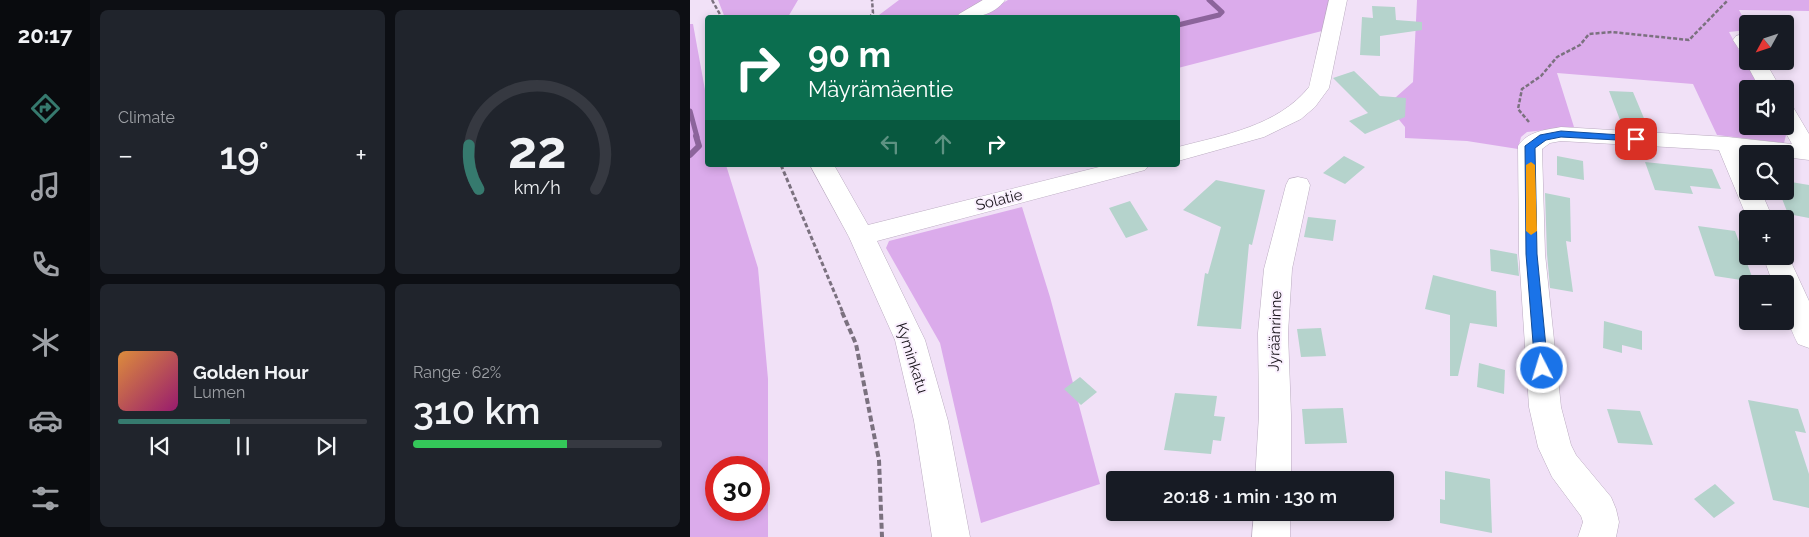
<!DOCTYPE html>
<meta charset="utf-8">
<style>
:root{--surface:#171b24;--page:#20242c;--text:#f1f3f6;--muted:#9ea1a6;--line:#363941;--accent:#367a6e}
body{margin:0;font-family:Raleway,sans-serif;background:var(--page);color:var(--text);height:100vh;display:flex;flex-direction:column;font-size:19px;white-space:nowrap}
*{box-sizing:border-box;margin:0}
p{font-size:16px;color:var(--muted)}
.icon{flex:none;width:28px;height:28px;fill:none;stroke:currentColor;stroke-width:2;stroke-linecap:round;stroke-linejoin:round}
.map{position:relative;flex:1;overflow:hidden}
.sheet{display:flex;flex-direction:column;gap:10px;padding:10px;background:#0d0f14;width:600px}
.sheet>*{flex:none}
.banner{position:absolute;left:15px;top:15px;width:475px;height:152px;border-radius:5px;box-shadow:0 2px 8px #0003;background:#0b6e4f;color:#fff;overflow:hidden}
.needle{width:32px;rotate:230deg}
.tools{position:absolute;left:1049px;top:15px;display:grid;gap:10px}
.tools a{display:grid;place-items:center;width:55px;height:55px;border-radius:5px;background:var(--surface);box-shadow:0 2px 8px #0003;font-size:25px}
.speed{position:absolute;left:15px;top:456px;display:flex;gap:10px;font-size:25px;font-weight:700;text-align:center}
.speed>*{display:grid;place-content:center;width:65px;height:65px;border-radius:50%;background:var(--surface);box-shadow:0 2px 8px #0003;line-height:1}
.speed .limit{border:8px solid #d22;background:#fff;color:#111}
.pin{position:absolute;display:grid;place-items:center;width:42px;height:42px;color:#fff;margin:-21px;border-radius:10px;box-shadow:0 2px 8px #0006}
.me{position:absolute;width:55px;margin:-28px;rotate:355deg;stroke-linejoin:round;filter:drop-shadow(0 0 4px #0008)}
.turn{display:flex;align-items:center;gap:18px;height:105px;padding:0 20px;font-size:22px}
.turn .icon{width:65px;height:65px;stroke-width:2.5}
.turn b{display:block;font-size:35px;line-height:42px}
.lanes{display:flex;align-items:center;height:48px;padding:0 20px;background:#0003;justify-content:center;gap:25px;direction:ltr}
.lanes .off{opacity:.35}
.big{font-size:38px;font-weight:600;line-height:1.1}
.sheet .widget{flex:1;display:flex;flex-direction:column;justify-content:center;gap:8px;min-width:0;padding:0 18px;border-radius:8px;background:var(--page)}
.sheet .dial{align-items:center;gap:0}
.dial svg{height:130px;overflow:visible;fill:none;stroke:var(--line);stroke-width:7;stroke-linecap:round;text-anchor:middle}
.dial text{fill:var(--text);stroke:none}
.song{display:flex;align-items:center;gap:15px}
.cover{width:60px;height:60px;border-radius:8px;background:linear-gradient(135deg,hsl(30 70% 55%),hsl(320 70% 35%))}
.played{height:5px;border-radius:2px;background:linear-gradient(90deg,var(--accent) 45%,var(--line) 45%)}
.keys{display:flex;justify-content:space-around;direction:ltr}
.heat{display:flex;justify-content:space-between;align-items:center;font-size:28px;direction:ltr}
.charge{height:8px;border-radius:4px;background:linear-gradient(90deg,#34c759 62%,var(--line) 0)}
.sheet .tiles{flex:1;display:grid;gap:10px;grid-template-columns:repeat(2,1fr)}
.trip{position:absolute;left:416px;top:471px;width:288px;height:50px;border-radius:5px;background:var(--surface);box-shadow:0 2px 8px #0003;font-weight:600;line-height:50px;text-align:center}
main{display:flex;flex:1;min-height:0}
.menu{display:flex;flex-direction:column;width:90px;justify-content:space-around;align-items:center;background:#090b0e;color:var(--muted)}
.menu .icon{width:35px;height:35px}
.menu .current{color:var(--accent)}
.menu b{font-size:22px;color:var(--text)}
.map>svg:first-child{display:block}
</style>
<main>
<nav class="menu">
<b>20:17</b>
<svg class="icon current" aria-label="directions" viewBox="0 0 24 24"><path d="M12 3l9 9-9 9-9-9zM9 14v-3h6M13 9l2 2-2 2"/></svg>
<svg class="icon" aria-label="music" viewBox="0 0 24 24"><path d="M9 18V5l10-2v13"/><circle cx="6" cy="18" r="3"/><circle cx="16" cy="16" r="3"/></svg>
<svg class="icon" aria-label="phone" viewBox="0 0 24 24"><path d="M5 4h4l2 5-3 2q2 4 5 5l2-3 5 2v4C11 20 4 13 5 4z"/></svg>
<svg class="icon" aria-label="climate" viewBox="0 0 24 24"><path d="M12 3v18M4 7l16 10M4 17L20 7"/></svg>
<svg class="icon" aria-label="car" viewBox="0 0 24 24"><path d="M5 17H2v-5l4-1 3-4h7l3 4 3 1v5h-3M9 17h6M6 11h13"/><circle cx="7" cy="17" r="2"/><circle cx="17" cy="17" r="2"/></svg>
<svg class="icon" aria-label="filters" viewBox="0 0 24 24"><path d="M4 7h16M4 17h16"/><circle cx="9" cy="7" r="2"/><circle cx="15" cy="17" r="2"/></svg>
</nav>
<section class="sheet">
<div class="tiles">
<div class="widget"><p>Climate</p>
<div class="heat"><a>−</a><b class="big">19°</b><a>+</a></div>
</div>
<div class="widget dial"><svg viewBox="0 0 100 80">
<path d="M14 69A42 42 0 1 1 86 69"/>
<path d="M14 69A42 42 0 0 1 8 42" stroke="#367a6e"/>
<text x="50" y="56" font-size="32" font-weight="700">22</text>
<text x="50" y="72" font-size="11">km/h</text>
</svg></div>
<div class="widget">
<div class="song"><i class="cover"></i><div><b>Golden Hour</b><p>Lumen</p></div></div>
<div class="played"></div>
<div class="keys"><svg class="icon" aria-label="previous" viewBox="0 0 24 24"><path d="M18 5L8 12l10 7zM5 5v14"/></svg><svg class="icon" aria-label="pause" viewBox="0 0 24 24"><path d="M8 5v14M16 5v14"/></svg><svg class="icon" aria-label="next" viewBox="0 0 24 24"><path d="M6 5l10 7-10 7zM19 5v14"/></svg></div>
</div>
<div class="widget"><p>Range · 62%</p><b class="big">310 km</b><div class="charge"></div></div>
</div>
</section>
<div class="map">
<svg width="1119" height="537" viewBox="0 0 1119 537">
<rect width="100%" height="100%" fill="#f1e1f7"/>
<path fill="#dbabeb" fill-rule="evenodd" d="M28 0H108L98 17 35 18Z
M209 0H292L287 6 265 17 185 18Z
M318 0H641L632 31 488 68V18H287Z
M727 0H1119V11L1049 10 1057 25V30L1039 32 1070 89H1058V126H1091L1096 135 1094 143 1027 135 1003 84 867 73 884 127 837 132 831 137 828 149 777 141 715 138V127L697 105 723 82Z
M0 24H3L17 101 18 165H36L68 268 78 379V537H0ZM26 468H69V510H26Z
M332 207 360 297 410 484 291 523 250 343 196 248 199 241Z"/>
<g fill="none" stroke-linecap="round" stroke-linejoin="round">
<path stroke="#8c649b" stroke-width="5" d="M488 25 529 15 532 12 519 0
M0 111 7 137"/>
<path stroke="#8c649b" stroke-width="6" d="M0 155 9 146 6 136"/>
</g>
<path fill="#b5d3cc" d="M682 6 705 7 706 20 732 22V30L690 36V56L670 55 672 17 683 18Z
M664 71 690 96 716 98 715 117 675 134 659 121 678 113 643 78Z
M919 91 943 92 956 123 930 120Z
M654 156 675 167 655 184 633 173Z
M867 156 893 161 894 180 867 175Z
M955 162 1022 169 1031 189 1000 186 1003 194 965 190Z
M526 180 575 190 562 245 559 244 551 329 507 326 515 273 518 274 531 227 493 210Z
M1095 181 1119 185V218L1098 214 1089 191H1095Z
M855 193 880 198 881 242 876 241 883 292 860 288 857 254Z
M440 201 458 230 436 238 419 208Z
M618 217 646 220 643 241 614 237Z
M1008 226 1045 231 1064 282 1025 276Z
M800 249 827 254 829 276 801 271Z
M743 275 806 291 807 327 780 323 768 376H760V315L735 309Z
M914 321 952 331V350L932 345V353L913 348Z
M631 328 636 356 611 357 607 329Z
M789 363 815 370 814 394 787 387Z
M390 377 407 392 391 405 374 389Z
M485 393 527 396 524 416 535 417 531 441 523 440 521 454 474 450Z
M1058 400 1108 409 1116 433 1105 431 1119 474V508L1083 500Z
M653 408 657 443 615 444 612 409Z
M917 409 950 411 963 445 928 443Z
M755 471 800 479 802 533 750 523V499L755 500Z
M1025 484 1045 503 1024 518 1004 499Z"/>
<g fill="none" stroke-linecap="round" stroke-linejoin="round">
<defs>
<path id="minor" d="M293 0H315C304 16 284 18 266 18L269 14Z
M639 0H657L639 88 625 107 611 119 574 137 488 161V147C534 135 588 126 619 87Z
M1053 34 1058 35V54L1051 52 1043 40 1046 36Z
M1058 57V61H1075L1091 89H1070L1055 61Z
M1095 105 1103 107 1119 134V160L1095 157V154L1054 153 1058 161V191H1071L1083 219 1058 220 1029 150 871 141 860 143 852 149 855 254 871 407 881 445 886 455 921 497 926 509 929 522 926 537H888L893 522 891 516 862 477 848 447 839 407 829 254 828 146C838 131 855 130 871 127L1038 137 1102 144 1092 126H1095Z
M120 165H144L178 225 417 165H459L455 170 187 241 235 340 258 421 280 537H242L224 421 205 340 159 237Z
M608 177 617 179 620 185 602 269 598 333 601 415V480H565L569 415 568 333 574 269 596 185 599 179Z
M1095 249 1119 301V348L1108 344C1096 320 1095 311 1095 284H1083L1073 256H1095Z
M564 512H600V537H562Z"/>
</defs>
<use href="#minor" stroke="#bbacc1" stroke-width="1"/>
<path stroke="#7b717f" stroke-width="2.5" stroke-dasharray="4 2" stroke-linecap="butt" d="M22 0 32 18
M179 18 183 13 182 0
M839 122 828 109 832 89 851 76 867 57 890 45 899 34 922 32 999 40 1038 0"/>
<path stroke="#7b717f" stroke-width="3" stroke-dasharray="4.5 2.5" stroke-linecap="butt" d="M91 165 153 313"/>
<path stroke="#7b717f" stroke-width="4" stroke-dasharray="6 3" stroke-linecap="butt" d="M152 312 166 344 189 460 192 537"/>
<use href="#minor" fill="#fff" fill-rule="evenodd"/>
</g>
<path fill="#1a73e8" stroke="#114b97" d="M871 131 946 136 950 139 946 141 871 137 856 140 845 148 847 254 858 368 856 372 852 374 847 372 845 368 836 254 835 146 850 135Z"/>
<path fill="#f59e0b" d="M841 162 845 165 847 231 841 235 836 231V165Z"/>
<g text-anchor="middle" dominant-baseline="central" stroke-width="4" stroke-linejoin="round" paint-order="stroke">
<g font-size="15" fill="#19141b" stroke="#faf0fe">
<text transform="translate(309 200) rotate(-14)">Solatie</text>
<text transform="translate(585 331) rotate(-88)">Jyräänrinne</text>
<text transform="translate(222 358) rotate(72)">Kyminkatu</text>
</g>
</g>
</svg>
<div class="tools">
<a><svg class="needle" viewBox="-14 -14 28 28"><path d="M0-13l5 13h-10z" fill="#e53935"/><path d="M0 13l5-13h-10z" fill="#9ea1a6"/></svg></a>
<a><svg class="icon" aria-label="sound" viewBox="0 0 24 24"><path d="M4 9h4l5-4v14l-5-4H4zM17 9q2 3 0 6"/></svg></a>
<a><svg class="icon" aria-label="search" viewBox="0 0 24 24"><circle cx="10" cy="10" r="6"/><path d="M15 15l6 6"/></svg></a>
<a>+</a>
<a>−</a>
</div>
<div class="speed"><div class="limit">30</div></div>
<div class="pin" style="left:946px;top:139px;background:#d93025"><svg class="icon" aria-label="arrive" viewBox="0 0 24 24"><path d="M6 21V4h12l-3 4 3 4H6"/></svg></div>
<svg class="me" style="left:852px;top:368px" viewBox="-20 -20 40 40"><circle r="17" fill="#1a73e8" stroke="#fff" stroke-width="3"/><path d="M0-11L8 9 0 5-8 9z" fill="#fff"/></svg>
<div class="trip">20:18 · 1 min · 130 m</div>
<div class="banner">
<div class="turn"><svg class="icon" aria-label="right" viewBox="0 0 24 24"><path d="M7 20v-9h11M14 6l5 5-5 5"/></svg><div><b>90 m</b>Mäyrämäentie</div></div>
<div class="lanes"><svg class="icon off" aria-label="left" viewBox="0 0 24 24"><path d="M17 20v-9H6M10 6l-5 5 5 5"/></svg><svg class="icon off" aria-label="ahead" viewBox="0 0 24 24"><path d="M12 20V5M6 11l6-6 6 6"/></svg><svg class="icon" aria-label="right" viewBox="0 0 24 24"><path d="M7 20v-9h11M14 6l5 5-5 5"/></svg></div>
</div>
</div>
</main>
